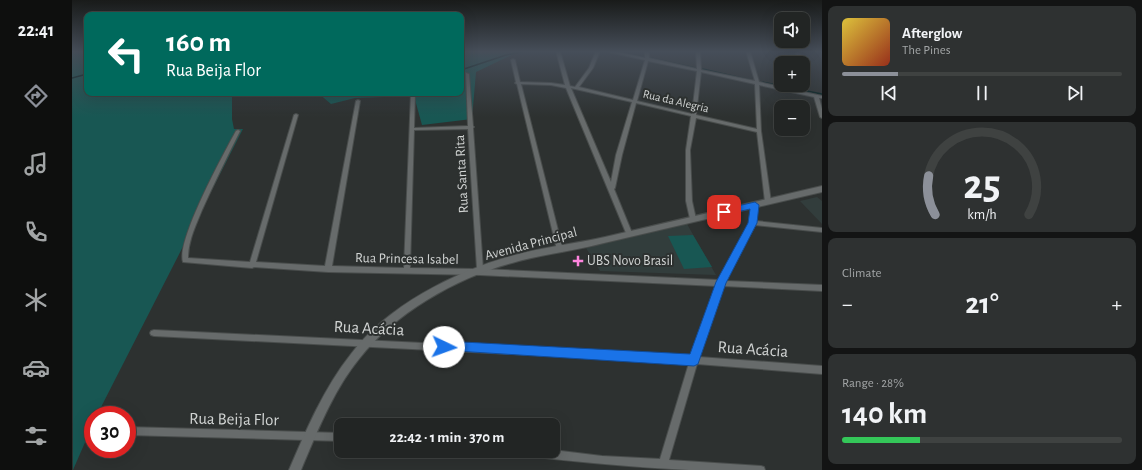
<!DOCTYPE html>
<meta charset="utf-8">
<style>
:root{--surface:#222524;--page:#2e3131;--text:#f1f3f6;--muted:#a2a5a6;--line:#3f4241;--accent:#8c9099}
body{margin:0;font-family:"Alegreya Sans",sans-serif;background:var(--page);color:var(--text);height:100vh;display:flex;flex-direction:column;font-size:15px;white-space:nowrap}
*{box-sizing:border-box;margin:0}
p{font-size:13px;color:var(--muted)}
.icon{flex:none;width:22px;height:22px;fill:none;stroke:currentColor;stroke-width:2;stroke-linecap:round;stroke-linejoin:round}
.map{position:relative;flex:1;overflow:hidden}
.drawer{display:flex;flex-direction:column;gap:6px;padding:6px;background:#131414;width:320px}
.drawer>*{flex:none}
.top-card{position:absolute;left:12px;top:12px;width:380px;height:84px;border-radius:8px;box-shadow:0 4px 16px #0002,0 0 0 1px var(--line);background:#00695c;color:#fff;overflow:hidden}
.tools{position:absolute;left:702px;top:12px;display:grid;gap:8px}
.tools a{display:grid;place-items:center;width:36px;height:36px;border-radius:8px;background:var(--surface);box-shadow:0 4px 16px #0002,0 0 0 1px var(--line);font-size:20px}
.speed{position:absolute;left:12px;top:406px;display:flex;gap:8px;font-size:20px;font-weight:700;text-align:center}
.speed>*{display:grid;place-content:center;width:52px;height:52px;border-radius:50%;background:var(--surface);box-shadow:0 4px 16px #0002,0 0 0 1px var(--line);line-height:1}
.speed .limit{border:6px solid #d22;background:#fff;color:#111}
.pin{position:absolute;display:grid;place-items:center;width:34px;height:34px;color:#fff;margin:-17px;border-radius:8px;box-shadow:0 2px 6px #0006}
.me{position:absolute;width:44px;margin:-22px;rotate:93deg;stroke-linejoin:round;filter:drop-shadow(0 0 3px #0008)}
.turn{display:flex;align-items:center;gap:14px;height:84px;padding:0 16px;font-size:18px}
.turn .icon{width:52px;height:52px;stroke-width:2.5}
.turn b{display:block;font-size:28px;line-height:34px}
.big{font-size:30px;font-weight:700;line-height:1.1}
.drawer .widget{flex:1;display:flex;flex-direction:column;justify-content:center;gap:6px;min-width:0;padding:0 14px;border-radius:8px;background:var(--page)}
.drawer .dial{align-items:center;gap:0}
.dial svg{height:104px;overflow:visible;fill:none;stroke:var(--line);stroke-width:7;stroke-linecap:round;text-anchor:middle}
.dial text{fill:var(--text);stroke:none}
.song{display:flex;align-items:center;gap:12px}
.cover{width:48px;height:48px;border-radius:6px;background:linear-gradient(135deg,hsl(50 70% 55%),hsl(10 70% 35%))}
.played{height:4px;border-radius:2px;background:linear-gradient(90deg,var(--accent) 20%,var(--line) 20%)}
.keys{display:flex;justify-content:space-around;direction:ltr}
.heat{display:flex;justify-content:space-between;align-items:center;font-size:22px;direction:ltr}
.charge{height:6px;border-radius:3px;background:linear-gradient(90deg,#34c759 28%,var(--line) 0)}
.trip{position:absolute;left:262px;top:418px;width:226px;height:40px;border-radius:8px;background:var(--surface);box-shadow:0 4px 16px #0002,0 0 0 1px var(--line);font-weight:700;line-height:40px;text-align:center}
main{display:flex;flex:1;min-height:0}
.dock{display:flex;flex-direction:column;width:72px;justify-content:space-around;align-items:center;background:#0e0f0e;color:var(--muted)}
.dock .icon{width:28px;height:28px}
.dock .active{color:var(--accent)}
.dock b{font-size:18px;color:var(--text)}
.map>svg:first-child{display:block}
</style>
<main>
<nav class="dock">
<b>22:41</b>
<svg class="icon active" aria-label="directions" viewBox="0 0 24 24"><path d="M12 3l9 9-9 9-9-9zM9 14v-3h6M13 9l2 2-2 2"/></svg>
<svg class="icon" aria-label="music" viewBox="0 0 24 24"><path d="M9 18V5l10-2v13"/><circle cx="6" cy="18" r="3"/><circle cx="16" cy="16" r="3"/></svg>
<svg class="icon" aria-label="phone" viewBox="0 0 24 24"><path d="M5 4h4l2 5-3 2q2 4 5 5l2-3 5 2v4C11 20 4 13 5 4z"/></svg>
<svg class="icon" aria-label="climate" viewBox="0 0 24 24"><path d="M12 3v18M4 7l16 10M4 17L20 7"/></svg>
<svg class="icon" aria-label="car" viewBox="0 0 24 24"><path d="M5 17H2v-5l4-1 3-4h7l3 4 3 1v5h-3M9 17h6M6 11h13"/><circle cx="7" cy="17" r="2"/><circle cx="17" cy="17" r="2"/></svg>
<svg class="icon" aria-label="filters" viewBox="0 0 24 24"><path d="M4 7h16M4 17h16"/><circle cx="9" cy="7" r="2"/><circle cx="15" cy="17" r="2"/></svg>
</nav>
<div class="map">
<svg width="750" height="470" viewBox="0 0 750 470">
<rect width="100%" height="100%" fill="#2d3130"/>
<path fill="#323d3c" d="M745 197 750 201V224L728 201Z
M615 224 644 275 528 271 514 248Z"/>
<path fill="#185753" d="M0 51H15V93H160V119L162 129H171L25 415H21V424L1 470Z
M389 51H448L404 72 400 119 350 125 342 96 283 98 259 104 246 93H389Z
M621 235 640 267 612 269 596 236Z"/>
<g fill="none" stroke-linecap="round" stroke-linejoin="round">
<path stroke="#001f1d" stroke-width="1.5" d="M544 51 571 57
M579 58 623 68
M631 69 678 80
M389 70 434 55 455 51
M0 78 15 74
M690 82 750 94"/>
<defs>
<path id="minor" d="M484 51H488L498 86 503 87 517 68 524 51H528L521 68 507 87 561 100 573 60 537 52 535 51H541L573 58V51H577V58L625 69 624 51H628L629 70 683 81 674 51H678L687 82 750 96V98H747L750 109V118L748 117 742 97 687 85 689 131 699 202 696 204 693 202 685 132 624 118 618 150 620 201 624 219 621 221 618 219 614 201V150L619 116 564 103 550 155 543 188 542 189 560 233 559 235H555L554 233 494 88 479 85 449 84 491 250 490 252H486L485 250 445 84 443 83 444 82 439 60 441 59 443 60 448 82 479 83 493 85ZM576 61 625 71 620 114 565 101ZM629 72 683 84 685 129 624 115ZM499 88 560 102 544 155 539 182Z
M723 51H727L731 63H727Z
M394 73 397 74 401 126 402 127 401 128 411 269 647 280 678 223 681 204H685L686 205 684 221 750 228V232L683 225 654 281 750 285V291L651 286 627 357 750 366V374L625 364 597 460 689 466 692 467 693 470C668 470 642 470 617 470 560 467 504 462 447 455L444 454 443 451 481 450 530 456 588 459 617 363 82 336 79 335 78 333 79 331 82 330 620 356 645 286 408 275 256 272 182 267 180 268 111 262C104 241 152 153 164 131L166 130 168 131C155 157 142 183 130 210 124 225 116 241 116 258L178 262 222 115 224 114 226 115 184 262 253 266 284 101 286 100 288 101 260 266 332 268 339 93H343L342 128 396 126ZM396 129 405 269 338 268 342 130Z
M55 427 269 433V441L55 435Z"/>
<path id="tertiary" d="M750 186V192C677 209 605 226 532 243 502 251 470 254 440 263 384 278 323 313 287 359 261 391 245 432 229 470H217C234 430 252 388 279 354 315 306 382 272 439 256 470 247 502 244 533 237 606 220 678 203 750 186Z"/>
</defs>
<use href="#minor" stroke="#494d4c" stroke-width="2"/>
<use href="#tertiary" stroke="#494d4c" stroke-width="2"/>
<use href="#minor" fill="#676b6b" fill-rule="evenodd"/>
<use href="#tertiary" fill="#676b6b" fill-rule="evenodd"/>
</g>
<linearGradient id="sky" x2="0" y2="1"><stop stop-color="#191b1a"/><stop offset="0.44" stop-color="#464e59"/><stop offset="1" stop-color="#464e59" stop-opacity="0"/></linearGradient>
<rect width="750" height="117" fill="url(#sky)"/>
<path fill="#1a73e8" stroke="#114b97" d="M683 202 687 205 685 223 654 283 626 364 622 366 368 350 367 347 368 343 372 341 618 354 644 282 676 223 678 209 652 215 647 212 652 209Z"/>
<path fill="#ff85de" stroke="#2d3130" stroke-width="1.5" d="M504 255h4v4h4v4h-4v4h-4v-4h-4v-4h4z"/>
<g text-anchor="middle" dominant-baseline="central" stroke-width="4" stroke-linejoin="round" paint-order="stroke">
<g font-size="12" fill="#d0d3d2" stroke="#2d3130">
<text transform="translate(604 101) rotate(13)">Rua da Alegria</text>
</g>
<g font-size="14" fill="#d0d3d2" stroke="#2d3130">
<text transform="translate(390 174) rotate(-93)">Rua Santa Rita</text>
<text transform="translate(459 244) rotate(-15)">Avenida Principal</text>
<text transform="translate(335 259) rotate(1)">Rua Princesa Isabel</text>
</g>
<g font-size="14" fill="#d0d3d2" stroke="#2d3130" text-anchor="start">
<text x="515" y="261">UBS Novo Brasil</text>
</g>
<g font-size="17" fill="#d0d3d2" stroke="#2d3130">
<text transform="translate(297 328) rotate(3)">Rua Acácia</text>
<text transform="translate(681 349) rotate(4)">Rua Acácia</text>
<text transform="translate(162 419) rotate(1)">Rua Beija Flor</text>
</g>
</g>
</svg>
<div class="tools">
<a><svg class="icon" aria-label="sound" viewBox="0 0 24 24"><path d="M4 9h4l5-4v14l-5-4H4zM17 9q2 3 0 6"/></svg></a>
<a>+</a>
<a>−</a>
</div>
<div class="speed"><div class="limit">30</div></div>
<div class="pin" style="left:652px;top:212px;background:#d93025"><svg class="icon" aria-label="arrive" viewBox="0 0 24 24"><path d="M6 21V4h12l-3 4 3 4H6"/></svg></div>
<svg class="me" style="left:372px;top:347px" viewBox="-20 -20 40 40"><circle r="19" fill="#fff"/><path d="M0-13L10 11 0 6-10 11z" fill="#1a73e8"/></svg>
<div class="trip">22:42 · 1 min · 370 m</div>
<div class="top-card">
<div class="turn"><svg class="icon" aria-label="left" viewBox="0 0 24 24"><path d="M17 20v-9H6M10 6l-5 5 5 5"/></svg><div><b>160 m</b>Rua Beija Flor</div></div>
</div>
</div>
<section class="drawer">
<div class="widget">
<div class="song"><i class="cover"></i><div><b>Afterglow</b><p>The Pines</p></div></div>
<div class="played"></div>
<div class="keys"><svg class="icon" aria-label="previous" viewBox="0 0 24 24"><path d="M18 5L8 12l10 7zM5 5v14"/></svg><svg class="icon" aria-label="pause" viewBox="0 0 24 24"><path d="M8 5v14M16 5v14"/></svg><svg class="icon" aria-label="next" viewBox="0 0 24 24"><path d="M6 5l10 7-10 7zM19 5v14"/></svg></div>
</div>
<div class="widget dial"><svg viewBox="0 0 100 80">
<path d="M14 69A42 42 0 1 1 86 69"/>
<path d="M14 69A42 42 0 0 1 9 39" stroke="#8c9099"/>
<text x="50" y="56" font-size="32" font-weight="700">25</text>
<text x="50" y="72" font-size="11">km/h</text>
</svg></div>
<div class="widget"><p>Climate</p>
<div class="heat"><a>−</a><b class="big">21°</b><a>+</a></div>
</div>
<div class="widget"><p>Range · 28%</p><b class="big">140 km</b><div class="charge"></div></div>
</section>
</main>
